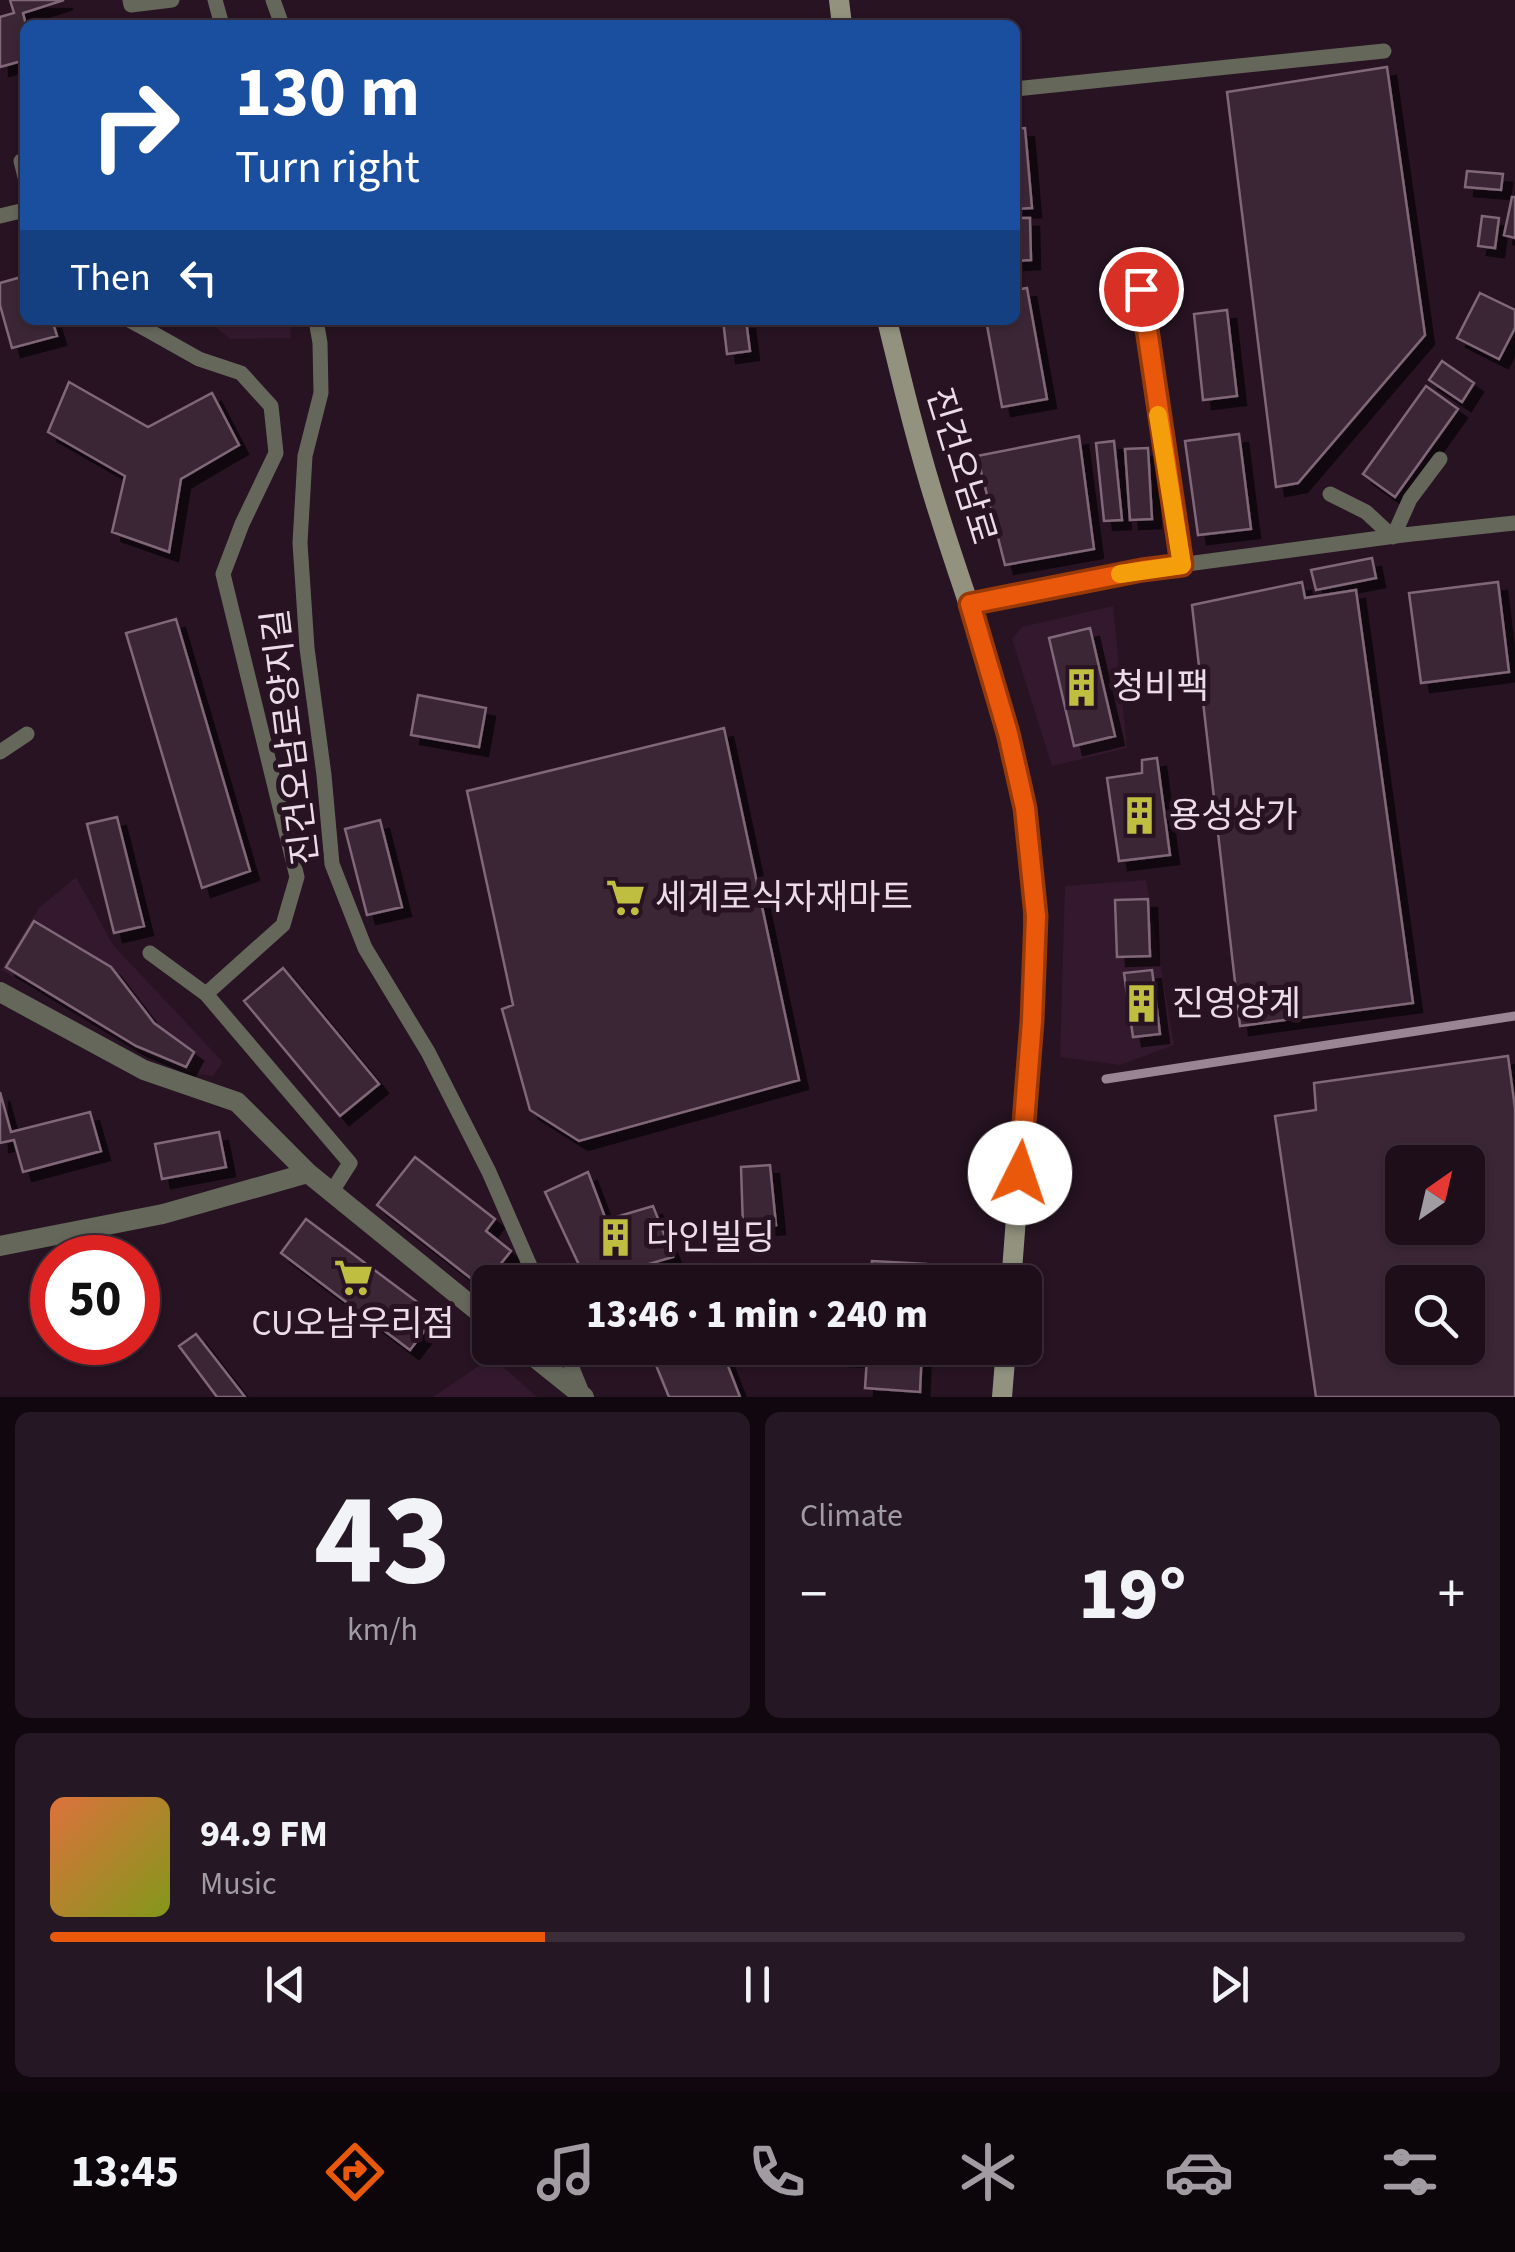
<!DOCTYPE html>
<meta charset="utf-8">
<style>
:root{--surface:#1d0e1a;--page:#251723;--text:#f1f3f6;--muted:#a09ca2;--line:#3b2e39;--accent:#ea580c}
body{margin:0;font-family:"Source Sans 3","Noto Sans KR",sans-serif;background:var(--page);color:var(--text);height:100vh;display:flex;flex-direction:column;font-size:38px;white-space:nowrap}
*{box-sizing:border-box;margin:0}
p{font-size:32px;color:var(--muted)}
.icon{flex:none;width:55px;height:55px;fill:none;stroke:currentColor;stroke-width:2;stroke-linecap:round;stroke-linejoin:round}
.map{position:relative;height:1397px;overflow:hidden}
.details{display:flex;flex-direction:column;gap:15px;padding:15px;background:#10080e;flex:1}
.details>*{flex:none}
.top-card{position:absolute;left:20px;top:20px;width:1000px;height:305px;border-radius:15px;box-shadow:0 2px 8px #0004,0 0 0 2px var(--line);background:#1a4fa0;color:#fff;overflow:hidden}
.needle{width:65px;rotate:34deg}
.tools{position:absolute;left:1385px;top:1145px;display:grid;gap:20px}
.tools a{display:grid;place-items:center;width:100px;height:100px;border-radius:15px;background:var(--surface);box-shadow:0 2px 8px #0004,0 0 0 2px var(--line);font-size:50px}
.speed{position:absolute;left:30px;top:1235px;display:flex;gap:20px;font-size:50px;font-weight:700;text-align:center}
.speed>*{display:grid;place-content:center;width:130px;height:130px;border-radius:50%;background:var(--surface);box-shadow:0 2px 8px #0004,0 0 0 2px var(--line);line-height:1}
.speed .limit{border:15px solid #d22;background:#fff;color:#111}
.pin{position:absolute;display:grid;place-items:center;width:85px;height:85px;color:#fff;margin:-42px;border:5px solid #fff;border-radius:50%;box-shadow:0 2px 10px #0007}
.me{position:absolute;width:110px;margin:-55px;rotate:4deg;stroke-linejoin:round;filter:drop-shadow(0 0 8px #0008)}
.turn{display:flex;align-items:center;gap:35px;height:210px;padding:0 50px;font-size:45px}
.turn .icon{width:130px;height:130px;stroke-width:2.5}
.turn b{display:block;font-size:70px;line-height:85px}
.then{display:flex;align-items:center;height:95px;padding:0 50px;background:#0003;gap:20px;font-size:38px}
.big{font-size:75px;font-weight:800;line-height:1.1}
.details .card{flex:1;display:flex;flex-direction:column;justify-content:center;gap:15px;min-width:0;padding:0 35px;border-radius:15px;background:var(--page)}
.details .dial{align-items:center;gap:0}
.dial b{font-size:130px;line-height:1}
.song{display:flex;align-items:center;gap:30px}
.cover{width:120px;height:120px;border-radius:15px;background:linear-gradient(135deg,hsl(20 70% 55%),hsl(70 70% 35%))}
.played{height:10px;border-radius:5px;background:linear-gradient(90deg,var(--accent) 35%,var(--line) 35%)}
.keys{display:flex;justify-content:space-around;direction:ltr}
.heat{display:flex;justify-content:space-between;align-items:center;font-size:55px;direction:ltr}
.details .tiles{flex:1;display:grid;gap:15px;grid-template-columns:1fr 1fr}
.card:last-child{grid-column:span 2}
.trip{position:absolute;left:472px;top:1265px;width:570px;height:100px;border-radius:15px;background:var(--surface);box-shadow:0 2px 8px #0004,0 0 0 2px var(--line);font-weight:800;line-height:100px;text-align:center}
.tab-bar{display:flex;height:160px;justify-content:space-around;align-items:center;background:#0c060a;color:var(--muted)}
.tab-bar .icon{width:70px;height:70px}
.tab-bar .on{color:var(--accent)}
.tab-bar b{font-size:45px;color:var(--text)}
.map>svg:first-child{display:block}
</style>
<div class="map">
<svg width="1515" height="1397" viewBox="0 0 1515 1397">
<defs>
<filter id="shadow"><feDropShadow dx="9" dy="9" stdDeviation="0" flood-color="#0009"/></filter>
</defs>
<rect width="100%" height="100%" fill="#271322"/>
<path fill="#34192e" d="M206 320H290L291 338 231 339Z
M1113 606 1127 748 1052 766 1012 639 1022 627Z
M76 877 113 945 223 1062 213 1076 188 1072 135 1050 1 970 39 908Z
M1146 880 1174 1045 1120 1065 1060 1057 1065 886Z
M492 1357 537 1397H433Z"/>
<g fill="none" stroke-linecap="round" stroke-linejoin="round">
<path stroke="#9a8595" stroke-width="9" d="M1106 1079 1515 1016"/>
</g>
<path fill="#3b2636" stroke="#806779" stroke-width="2.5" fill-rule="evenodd" filter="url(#shadow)" d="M10 0H64L23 13 26 25 25 60 0 67V17L14 13Z
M1387 67 1425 335 1298 483 1276 487 1227 92Z
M1025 128 1032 208 1015 209V129Z
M1467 171 1503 174 1501 190 1465 187Z
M1512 197H1515V238L1504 235Z
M1482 216 1499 218 1495 248 1478 246Z
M1015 218H1030L1031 260 1015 261Z
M25 276V320H52L57 336 12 348 0 305V283Z
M1027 288 1047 399 1002 407 986 320H1015V290Z
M1480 293 1515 310V328L1499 359 1457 338Z
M1227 310 1237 396 1203 400 1194 314Z
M723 320H746L750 351 727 354Z
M1442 361 1474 383 1462 402 1429 380Z
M69 382 148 427 212 393 239 445 181 479 169 552 112 532 125 476 48 432Z
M1426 386 1458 409 1395 497 1363 474Z
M1239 434 1251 529 1198 535 1185 441Z
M1079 436 1094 549 1005 565 977 456Z
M1114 441 1122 520 1104 521 1096 443Z
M1148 448 1152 519 1130 520 1125 449Z
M1372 558 1376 578 1316 590 1311 570Z
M1302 582 1305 598 1356 590 1413 1003 1240 1026 1192 605Z
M1498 582 1509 672 1421 683 1409 593Z
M176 619 250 871 202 888 126 633Z
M1090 628 1115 736 1074 746 1049 638Z
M418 695 486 708 479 747 411 735Z
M724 728 799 1080 579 1141 530 1110 502 1009 513 1005 467 791Z
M1157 758 1170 855 1119 861 1107 778 1142 773V760Z
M117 817 144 926 114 933 87 824Z
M380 820 402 907 367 915 345 829Z
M1148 899 1150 956 1117 957 1115 900Z
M34 921 111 967 154 1023 194 1052 186 1067 136 1046 6 967Z
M283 968 379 1084 340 1116 244 1001Z
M1152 970 1160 1034 1133 1037 1124 973Z
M1508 1056 1515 1108V1397H1316L1275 1116 1316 1110 1314 1083ZM1402 1162H1468V1228H1402ZM1402 1282H1468V1348H1402Z
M0 1092 11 1132 90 1112 101 1151 23 1172 14 1140 0 1143Z
M219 1132 226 1167 162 1179 155 1144Z
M415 1157 495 1219 486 1231 511 1251 482 1287 377 1205Z
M770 1165 776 1225 743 1227 741 1167Z
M588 1172 606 1220 653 1206 673 1257 587 1282 545 1192Z
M306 1219 436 1316 410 1350 281 1253Z
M872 1261 926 1264 925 1282H870Z
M196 1334 245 1397H217L179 1346Z
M649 1348H721L740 1397H669Z
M840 1348H922L920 1392 865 1388 867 1358 840 1357Z"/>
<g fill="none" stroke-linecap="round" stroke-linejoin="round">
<path stroke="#66675b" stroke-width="15" d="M130 0 131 5 172 0
M215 0 222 25
M273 0 282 25
M1015 89 1384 51
M21 161 25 177
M0 216 25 210
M1141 289 1152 376 1182 565
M129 320 151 332
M149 320 151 332 199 359 241 373 271 406 276 453 242 524 223 574 297 877 283 925 206 994
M316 320 320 343 321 393 305 456 300 543 307 648 324 775 332 864 365 948 428 1052 489 1172 537 1282
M1330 494 1366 512 1393 537 1410 499 1440 459
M970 604 1142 570 1403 535 1515 523
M0 752 27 734
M150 953 206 994 350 1163 331 1193
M564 1348 583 1395"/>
<path stroke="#66675b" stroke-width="20" d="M0 992 144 1070 237 1102 308 1173 490 1321
M0 1246 163 1214 308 1173
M523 1348 584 1397"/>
<path stroke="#92927f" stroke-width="20" d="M839 0 842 25
M887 320C903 386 919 452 940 517 970 613 1008 707 1025 807 1041 908 1032 1008 1024 1109 1019 1167 1016 1225 1011 1282
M1002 1397 1006 1348"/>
</g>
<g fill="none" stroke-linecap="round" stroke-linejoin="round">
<defs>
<path id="route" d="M1020 1173 1032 1021 1036 916 1025 808 1008 733 970 604 1142 570 1182 565 1141 289"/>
</defs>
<use href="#route" stroke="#983908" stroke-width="25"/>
<use href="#route" stroke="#ea580c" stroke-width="18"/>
<path stroke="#f59e0b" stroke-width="18" d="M1120 574 1182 565 1158 415"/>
</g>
<defs>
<symbol id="building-bare" viewBox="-9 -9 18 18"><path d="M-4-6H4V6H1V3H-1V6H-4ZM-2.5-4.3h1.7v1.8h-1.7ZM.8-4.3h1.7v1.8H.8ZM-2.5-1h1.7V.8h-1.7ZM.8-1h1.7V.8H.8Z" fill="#c0be40" stroke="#271322" stroke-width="2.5" paint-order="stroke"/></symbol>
<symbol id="supermarket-bare" viewBox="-9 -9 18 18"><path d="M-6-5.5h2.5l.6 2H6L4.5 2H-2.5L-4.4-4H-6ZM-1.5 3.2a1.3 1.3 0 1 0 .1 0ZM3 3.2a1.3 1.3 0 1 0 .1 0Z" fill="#c0be40" stroke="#271322" stroke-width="2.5" paint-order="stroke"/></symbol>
</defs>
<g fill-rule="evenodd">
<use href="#building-bare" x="1054" y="660" width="55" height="55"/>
<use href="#building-bare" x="1112" y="788" width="55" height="55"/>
<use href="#supermarket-bare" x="598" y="870" width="55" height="55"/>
<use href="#building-bare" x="1114" y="976" width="55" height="55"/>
<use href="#building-bare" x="588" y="1210" width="55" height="55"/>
<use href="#supermarket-bare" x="326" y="1250" width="55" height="55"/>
</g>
<g text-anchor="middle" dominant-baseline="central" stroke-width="10" stroke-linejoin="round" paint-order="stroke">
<g font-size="35" fill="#ebdce7" stroke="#271322">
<text transform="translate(961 466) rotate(73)">진건오남로</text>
<text transform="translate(291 737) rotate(-97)">진건오남로양지길</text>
</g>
<g font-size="35" fill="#ebdce7" stroke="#271322" text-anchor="start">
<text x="1112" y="687">청비팩</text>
<text x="1169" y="816">용성상가</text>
<text x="655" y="898">세계로식자재마트</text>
<text x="1172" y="1004">진영양계</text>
<text x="646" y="1238">다인빌딩</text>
<text x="353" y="1324" text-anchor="middle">CU오남우리점</text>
</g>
</g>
</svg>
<div class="tools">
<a><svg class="needle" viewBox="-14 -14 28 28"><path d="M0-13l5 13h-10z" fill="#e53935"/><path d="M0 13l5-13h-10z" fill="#a09ca2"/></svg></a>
<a><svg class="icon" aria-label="search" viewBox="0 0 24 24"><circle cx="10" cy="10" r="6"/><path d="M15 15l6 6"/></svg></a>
</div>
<div class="speed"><div class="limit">50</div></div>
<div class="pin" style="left:1141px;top:289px;background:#d93025"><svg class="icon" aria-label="arrive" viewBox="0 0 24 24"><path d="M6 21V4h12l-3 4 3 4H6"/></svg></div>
<svg class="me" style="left:1020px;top:1173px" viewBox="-20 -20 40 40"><circle r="19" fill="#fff"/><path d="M0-13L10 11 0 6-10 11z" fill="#ea580c"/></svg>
<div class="trip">13:46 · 1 min · 240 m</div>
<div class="top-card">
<div class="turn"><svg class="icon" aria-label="right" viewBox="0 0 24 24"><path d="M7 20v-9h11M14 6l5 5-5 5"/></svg><div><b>130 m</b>Turn right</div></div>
<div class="then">Then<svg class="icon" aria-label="left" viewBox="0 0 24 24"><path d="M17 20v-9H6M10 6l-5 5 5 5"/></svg></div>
</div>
</div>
<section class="details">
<div class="tiles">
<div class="card dial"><b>43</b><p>km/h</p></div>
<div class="card"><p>Climate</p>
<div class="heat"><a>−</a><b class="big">19°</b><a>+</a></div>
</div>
<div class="card">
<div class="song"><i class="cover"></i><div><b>94.9 FM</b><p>Music</p></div></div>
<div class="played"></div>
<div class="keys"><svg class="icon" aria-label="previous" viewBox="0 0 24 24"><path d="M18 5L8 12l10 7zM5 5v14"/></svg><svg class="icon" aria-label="pause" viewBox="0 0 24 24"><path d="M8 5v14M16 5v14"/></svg><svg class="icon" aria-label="next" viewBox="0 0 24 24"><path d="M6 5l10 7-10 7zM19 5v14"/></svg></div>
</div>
</div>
</section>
<nav class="tab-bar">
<b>13:45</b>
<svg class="icon on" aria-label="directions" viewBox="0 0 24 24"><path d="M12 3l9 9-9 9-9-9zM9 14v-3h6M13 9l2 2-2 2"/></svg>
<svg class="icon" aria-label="music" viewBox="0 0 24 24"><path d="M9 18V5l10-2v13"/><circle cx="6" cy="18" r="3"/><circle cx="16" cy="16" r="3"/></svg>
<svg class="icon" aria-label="phone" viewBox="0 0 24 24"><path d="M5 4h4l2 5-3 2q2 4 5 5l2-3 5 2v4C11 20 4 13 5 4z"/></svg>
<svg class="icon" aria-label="climate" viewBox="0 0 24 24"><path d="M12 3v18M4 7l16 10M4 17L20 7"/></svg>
<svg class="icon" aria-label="car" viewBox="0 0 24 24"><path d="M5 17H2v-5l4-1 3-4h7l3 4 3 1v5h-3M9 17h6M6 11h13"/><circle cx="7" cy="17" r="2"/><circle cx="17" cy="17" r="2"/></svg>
<svg class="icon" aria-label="filters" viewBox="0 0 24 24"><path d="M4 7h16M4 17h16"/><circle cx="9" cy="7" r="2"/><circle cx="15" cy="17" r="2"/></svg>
</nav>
